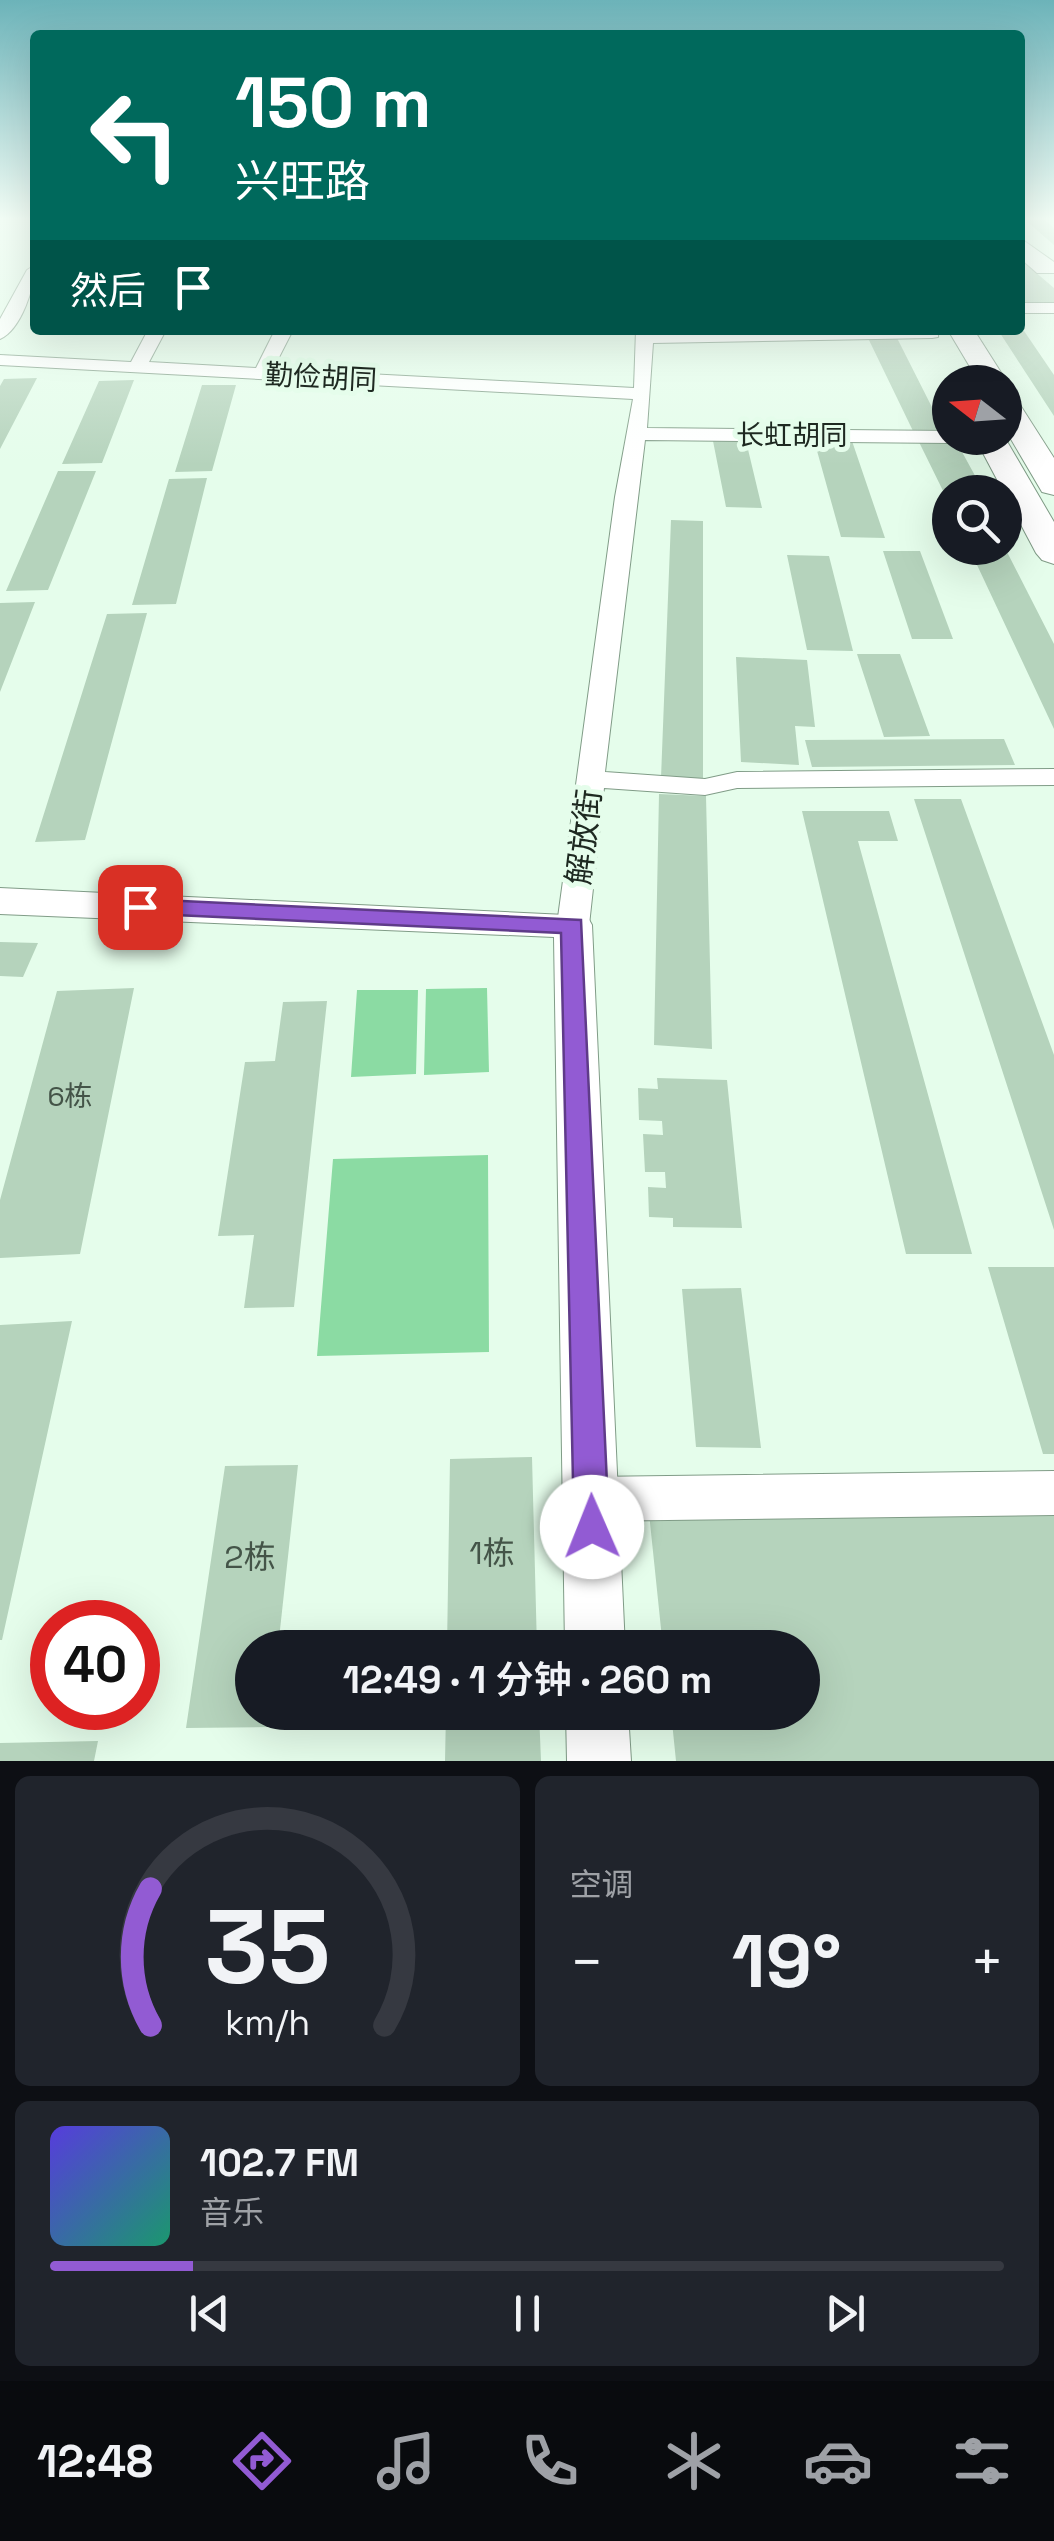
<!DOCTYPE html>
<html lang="zh">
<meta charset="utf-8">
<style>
:root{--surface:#171b24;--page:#20242c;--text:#f1f3f6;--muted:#9ea1a6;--line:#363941;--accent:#925bd3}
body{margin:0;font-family:"Space Grotesk","Noto Sans SC",sans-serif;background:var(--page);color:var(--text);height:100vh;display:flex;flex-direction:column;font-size:38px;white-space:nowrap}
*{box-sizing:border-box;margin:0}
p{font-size:32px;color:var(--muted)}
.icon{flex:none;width:55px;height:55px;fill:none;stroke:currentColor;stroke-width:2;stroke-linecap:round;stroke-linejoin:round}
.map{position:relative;height:1761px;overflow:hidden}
.details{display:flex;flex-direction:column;gap:15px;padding:15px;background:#0d0f14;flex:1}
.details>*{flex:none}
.banner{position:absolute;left:30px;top:30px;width:995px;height:305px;border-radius:10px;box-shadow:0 10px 40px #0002;background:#00695c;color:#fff;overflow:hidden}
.needle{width:65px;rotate:287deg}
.controls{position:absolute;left:932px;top:365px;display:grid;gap:20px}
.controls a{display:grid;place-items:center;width:90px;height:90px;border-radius:50%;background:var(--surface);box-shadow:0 10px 40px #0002;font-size:50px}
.speed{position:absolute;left:30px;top:1600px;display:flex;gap:20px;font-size:50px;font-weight:700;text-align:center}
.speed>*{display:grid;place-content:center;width:130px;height:130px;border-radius:50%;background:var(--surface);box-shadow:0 10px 40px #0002;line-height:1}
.speed .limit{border:15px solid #d22;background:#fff;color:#111}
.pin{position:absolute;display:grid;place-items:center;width:85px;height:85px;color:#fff;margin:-42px;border-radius:20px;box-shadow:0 5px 15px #0006}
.me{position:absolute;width:110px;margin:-55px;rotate:359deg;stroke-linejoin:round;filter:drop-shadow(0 0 8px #0008)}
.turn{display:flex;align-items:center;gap:35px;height:210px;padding:0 40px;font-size:45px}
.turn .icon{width:130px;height:130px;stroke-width:2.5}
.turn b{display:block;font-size:70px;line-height:85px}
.then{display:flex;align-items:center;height:95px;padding:0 40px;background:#0003;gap:20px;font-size:38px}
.big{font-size:75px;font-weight:600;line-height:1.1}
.details .card{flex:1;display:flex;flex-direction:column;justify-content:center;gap:15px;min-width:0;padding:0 35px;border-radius:15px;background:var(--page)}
.details .dial{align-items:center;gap:0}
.dial svg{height:260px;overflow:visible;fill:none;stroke:var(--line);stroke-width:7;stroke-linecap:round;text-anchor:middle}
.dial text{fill:var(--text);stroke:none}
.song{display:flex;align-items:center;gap:30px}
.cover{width:120px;height:120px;border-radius:15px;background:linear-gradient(135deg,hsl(250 70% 55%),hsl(160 70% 35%))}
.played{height:10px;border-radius:5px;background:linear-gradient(90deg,var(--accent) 15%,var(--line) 15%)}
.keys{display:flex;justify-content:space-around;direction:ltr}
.heat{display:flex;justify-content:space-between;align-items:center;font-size:55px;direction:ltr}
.details .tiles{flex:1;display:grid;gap:15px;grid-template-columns:1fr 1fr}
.card:last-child{grid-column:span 2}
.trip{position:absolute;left:235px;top:1630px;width:585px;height:100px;border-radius:50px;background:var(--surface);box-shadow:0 10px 40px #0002;font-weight:600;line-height:100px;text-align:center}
.dock{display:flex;height:160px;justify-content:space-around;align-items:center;background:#090b0e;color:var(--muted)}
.dock .icon{width:70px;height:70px}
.dock .selected{color:var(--accent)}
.dock b{font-size:45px;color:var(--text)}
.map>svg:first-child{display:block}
</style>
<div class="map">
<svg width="1054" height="1761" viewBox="0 0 1054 1761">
<rect width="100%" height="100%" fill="#e5fdeb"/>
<path fill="#8bdba3" d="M487 988 489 1072 424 1075 426 989Z
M357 990H418L416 1074 351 1077Z
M488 1155 489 1352 317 1356 333 1159Z"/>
<path fill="#b5d3bc" d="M1023 218H1043L1054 228V245Z
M1020 259 1054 288V307H1020Z
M1020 325 1054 375V416L998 330H1020Z
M868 338H897L944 431H913Z
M37 378 0 449V386L4 379Z
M134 380 102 463 62 464 99 381Z
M202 385H236L212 471 175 472Z
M814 440 852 441 885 538 841 537Z
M713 441H746L762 508 726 507Z
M956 441 984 492H950V505L919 442Z
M58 471H96L48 590 6 591Z
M207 478 176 604 132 605 169 479Z
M671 520 703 521V780L661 778Z
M970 550H1006L1054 644V729Z
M883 551H920L953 639H912Z
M787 555 829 556 853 651 807 650Z
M35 602 0 692V603Z
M147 613 85 840 35 842 107 614Z
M857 654H900L930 736 884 737Z
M736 657 807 660 815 727 795 726 799 765 741 762Z
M1004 739 1015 765 812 767 805 740Z
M659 794 706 796 712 1049 654 1045Z
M914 799H961L1054 1055V1230Z
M802 811H889L898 841H858L972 1254H906Z
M0 942 38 943 23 977 0 976Z
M134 988 80 1254 0 1258V1200L57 991Z
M327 1001 294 1307 244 1308 254 1235 218 1236 245 1062 275 1061 283 1002Z
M657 1078 727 1080 742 1228 673 1227V1218L649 1217 648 1187 666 1188 665 1172H645L643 1134 663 1135 662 1121 639 1120 638 1088 658 1089Z
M988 1267H1054V1454H1043Z
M741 1288 761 1448 696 1447 682 1289Z
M72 1321 2 1640H0V1325Z
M532 1457 537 1648H447L450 1459Z
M298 1465 278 1648H252V1712H271L270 1727 186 1728 225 1466Z
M1054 1512V1761H676L671 1712H802V1648H663L649 1513Z
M446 1712H539L541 1761H445Z
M98 1741 94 1761H0V1743Z"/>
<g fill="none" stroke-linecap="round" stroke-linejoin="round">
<defs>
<path id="minor" d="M35 265C35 287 21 330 0 339V319L27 270Z
M1020 303H1054V313H1020Z
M148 330H166L149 362 256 368 275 330H293L273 369 634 388 636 330H938V337L932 338 653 343 647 428 950 431V438H959L950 443 645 440 605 772 705 779 737 772 1054 769V785L737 788 705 795 604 788 589 925 584 932H562L557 925 615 497 633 399 0 365V355L131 362Z
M1054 1471V1515L591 1521 575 1514 569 1499 575 1484 591 1477Z"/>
<path id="tertiary" d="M0 888 587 916 592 925 625 1648H565L554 937 0 914Z
M566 1712H628L631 1761H567Z"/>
<path id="primary" d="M1020 238 1054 262V273H1037L1020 258Z
M948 330H974L1007 382 1005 386 979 382Z
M1005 394 1015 397 1054 458V495L1042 492 1005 429Z
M975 438H1005L1054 522V564L1042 560 1036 553Z"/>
</defs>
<use href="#minor" stroke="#809c87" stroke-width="2"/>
<use href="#tertiary" stroke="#809c87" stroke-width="2"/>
<use href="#primary" stroke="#809c87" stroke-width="2"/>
<use href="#minor" fill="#fff" fill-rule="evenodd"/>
<use href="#tertiary" fill="#fff" fill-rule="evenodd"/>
<use href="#primary" fill="#fff" fill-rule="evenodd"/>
</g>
<linearGradient id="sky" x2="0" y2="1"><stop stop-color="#6cb3b9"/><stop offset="0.47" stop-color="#f3fef6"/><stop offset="1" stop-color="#f3fef6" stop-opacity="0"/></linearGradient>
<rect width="1054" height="465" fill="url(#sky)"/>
<path fill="#925bd3" stroke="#5f3b89" stroke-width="2.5" d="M140 899 581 920 609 1527 604 1539 592 1544 579 1539 574 1527 561 933 132 913 128 907Z"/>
<g text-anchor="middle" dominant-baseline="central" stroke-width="10" stroke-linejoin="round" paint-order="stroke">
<g font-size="28" fill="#1e2921" stroke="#e5fdeb">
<text transform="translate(321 377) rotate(3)">勤俭胡同</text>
<text x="792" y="435">长虹胡同</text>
</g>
<g font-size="28" fill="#445448">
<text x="70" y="1096">6栋</text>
</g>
<g font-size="32" fill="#1e2921" stroke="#e5fdeb">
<text transform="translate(584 837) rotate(-83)">解放街</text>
</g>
<g font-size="32" fill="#445448">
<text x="492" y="1553">1栋</text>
<text x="250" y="1557">2栋</text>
</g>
</g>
</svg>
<div class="controls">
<a><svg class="needle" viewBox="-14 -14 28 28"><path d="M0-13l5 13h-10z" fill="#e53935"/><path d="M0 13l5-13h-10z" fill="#9ea1a6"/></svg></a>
<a><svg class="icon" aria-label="search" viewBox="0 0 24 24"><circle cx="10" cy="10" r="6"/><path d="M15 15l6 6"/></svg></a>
</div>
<div class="speed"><div class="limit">40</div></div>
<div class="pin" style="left:140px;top:907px;background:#d93025"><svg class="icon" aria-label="arrive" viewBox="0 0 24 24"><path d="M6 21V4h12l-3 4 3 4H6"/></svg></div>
<svg class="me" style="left:592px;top:1527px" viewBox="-20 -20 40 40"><circle r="19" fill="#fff"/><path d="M0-13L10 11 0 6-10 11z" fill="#925bd3"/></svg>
<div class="trip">12:49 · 1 分钟 · 260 m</div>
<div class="banner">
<div class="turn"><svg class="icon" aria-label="left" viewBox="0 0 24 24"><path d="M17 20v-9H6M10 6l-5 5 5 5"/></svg><div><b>150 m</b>兴旺路</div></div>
<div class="then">然后<svg class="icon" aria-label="arrive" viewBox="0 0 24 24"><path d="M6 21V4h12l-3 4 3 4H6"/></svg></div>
</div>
</div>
<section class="details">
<div class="tiles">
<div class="card dial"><svg viewBox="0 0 100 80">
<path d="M14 69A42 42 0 1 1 86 69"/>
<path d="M14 69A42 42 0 0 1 14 27" stroke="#925bd3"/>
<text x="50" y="56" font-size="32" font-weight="700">35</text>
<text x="50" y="72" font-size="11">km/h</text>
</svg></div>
<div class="card"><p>空调</p>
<div class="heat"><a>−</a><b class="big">19°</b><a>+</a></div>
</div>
<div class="card">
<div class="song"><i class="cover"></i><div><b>102.7 FM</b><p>音乐</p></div></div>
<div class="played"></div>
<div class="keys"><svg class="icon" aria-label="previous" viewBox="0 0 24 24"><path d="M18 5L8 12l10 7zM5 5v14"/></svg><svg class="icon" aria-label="pause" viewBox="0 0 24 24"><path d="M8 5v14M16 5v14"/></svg><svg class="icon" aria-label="next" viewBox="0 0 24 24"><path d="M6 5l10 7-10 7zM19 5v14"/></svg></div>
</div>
</div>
</section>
<nav class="dock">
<b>12:48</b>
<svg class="icon selected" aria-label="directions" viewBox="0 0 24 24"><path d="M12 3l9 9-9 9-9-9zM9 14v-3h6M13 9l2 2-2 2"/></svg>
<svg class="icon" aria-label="music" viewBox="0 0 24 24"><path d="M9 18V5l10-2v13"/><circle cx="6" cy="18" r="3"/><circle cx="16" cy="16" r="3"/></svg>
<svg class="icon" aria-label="phone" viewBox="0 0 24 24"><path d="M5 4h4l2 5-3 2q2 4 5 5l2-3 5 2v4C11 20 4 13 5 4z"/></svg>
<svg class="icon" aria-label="climate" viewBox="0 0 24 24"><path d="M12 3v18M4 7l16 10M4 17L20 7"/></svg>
<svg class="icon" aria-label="car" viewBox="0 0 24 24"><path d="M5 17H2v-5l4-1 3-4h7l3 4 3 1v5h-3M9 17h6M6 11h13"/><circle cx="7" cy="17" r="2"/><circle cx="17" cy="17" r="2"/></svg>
<svg class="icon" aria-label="filters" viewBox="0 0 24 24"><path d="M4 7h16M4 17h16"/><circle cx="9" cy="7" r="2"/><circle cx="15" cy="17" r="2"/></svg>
</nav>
